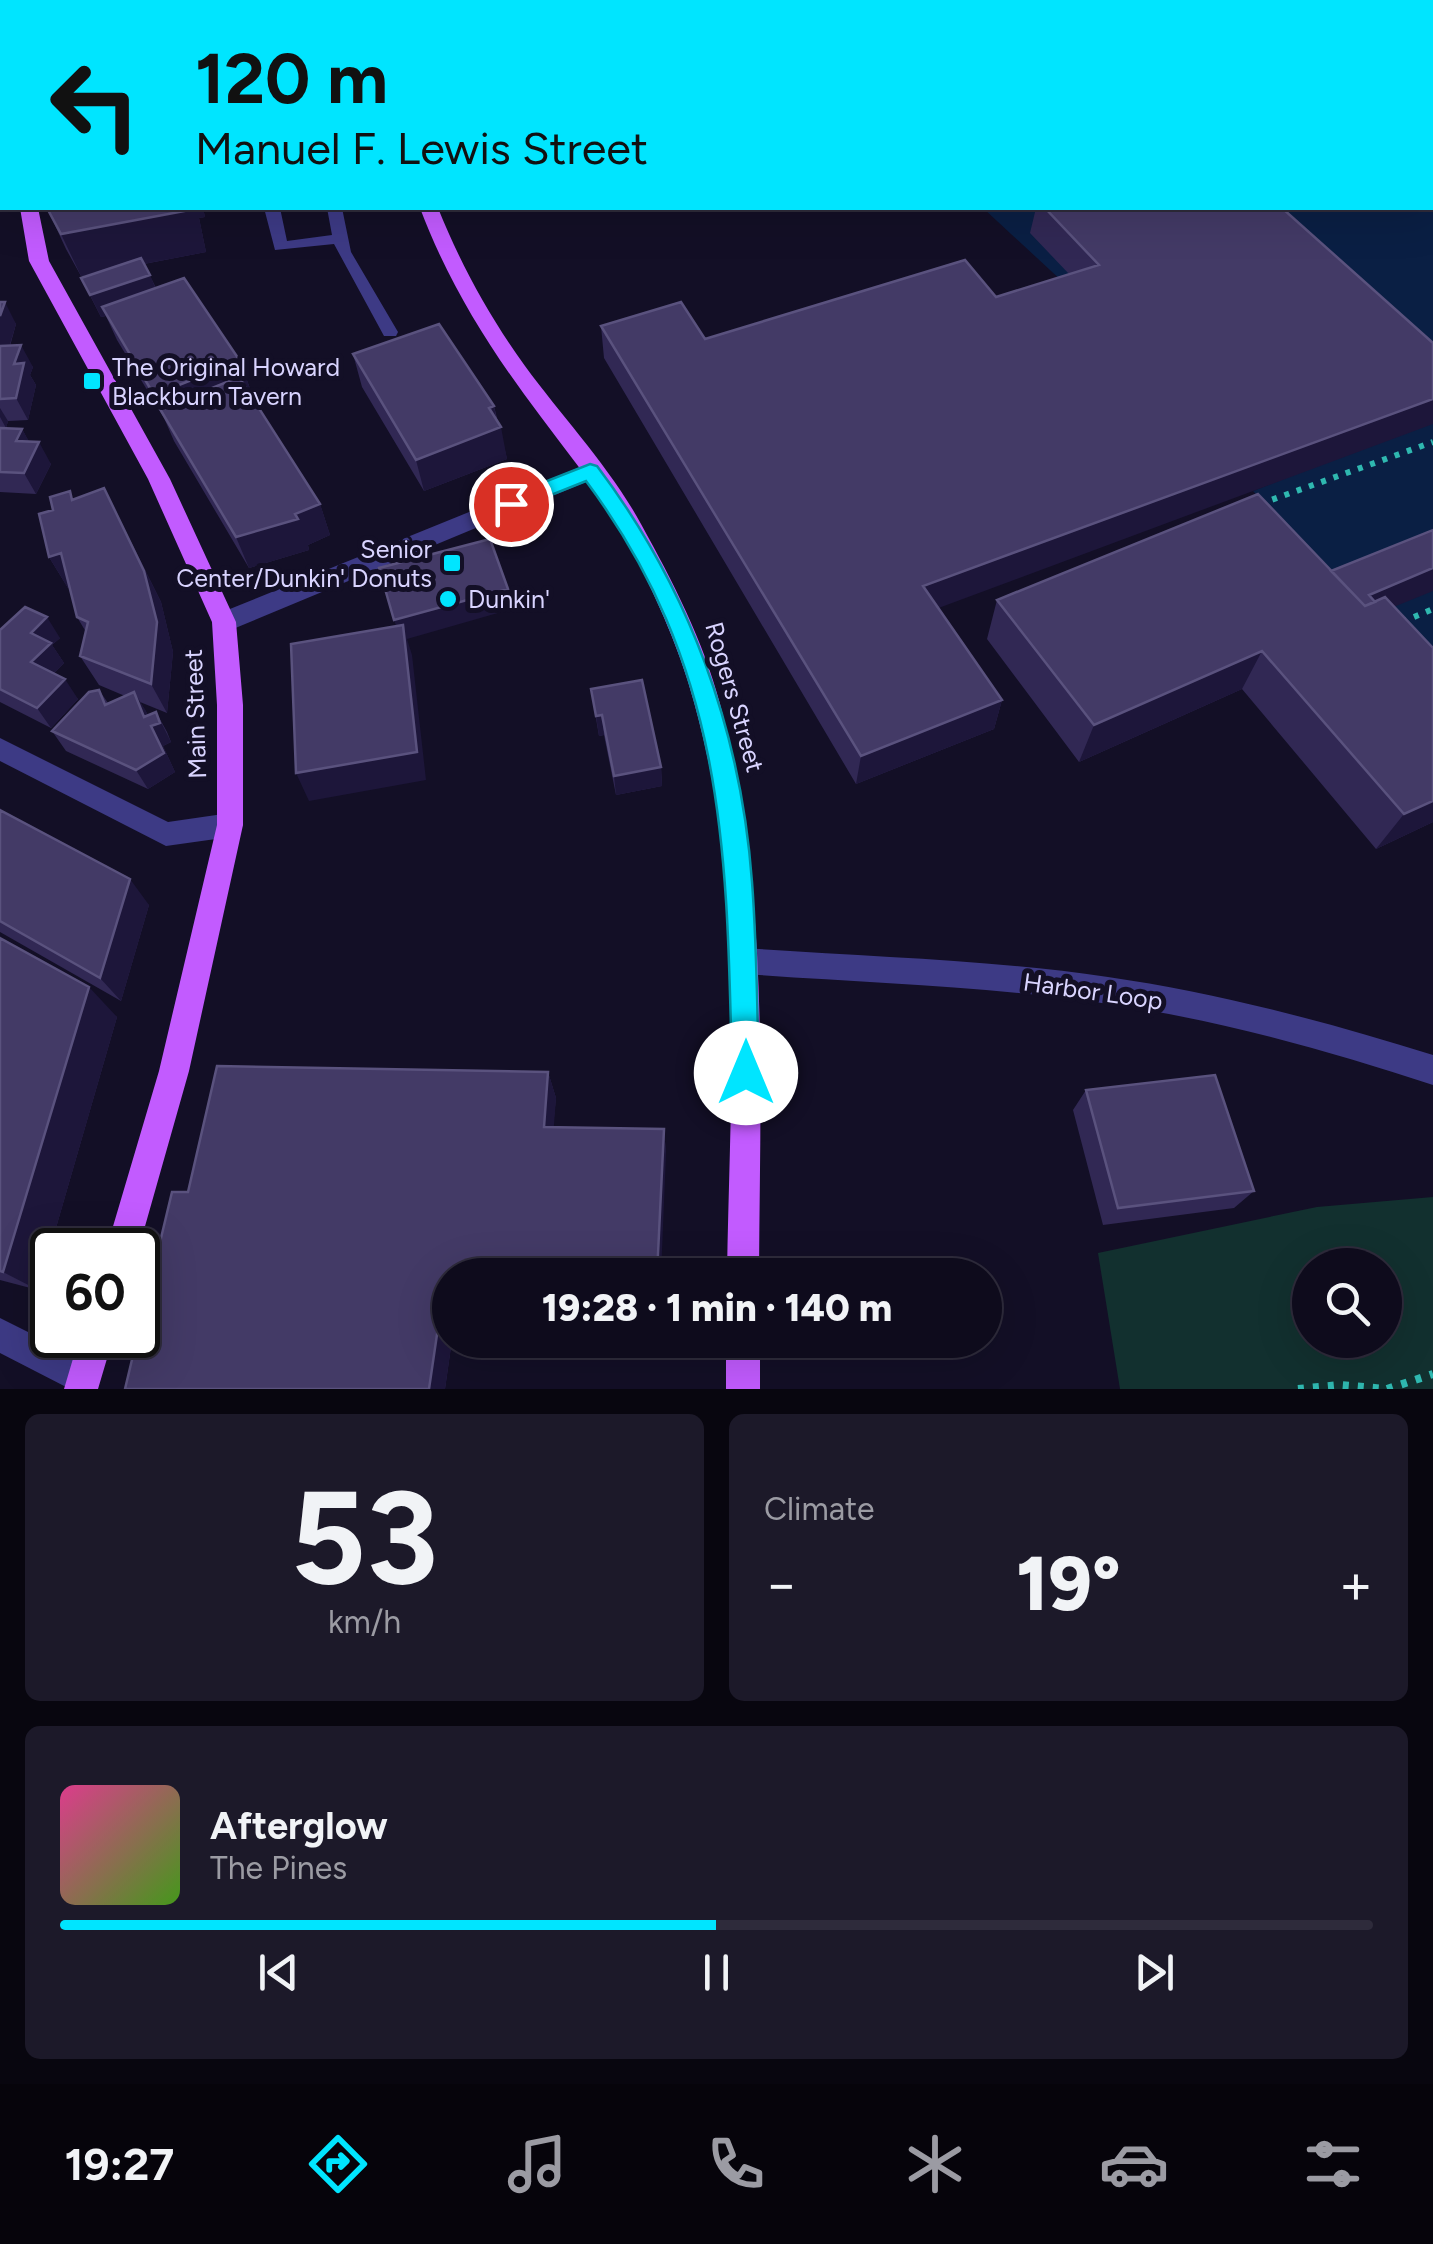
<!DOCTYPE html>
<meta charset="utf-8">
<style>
:root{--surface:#0e0b1c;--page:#1c1929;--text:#f1f3f6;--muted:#9b9ba3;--line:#2e2b3b;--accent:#00e5ff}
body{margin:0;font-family:Figtree,sans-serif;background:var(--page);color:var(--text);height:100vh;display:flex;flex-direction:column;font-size:38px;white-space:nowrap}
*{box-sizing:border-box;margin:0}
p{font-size:32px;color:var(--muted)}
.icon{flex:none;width:55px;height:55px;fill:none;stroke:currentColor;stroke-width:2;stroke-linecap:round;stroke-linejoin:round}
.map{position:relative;height:1389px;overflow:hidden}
.sheet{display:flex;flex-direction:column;gap:25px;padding:25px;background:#08060f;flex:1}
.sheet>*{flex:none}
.banner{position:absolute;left:0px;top:0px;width:1435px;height:210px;box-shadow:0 10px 40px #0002,0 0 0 2px var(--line);background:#00e5ff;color:#111;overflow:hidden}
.buttons{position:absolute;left:1292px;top:1248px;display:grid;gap:20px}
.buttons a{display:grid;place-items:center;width:110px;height:110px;border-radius:50%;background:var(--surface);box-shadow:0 10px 40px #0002,0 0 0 2px var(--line);font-size:50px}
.speed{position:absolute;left:30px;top:1228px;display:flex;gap:20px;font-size:50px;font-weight:700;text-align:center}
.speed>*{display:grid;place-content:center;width:130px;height:130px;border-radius:50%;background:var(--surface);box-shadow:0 10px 40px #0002,0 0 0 2px var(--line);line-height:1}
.speed .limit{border:5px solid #111;border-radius:15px;background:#fff;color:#111}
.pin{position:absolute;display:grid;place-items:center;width:85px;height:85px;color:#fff;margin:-42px;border:5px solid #fff;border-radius:50%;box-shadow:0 2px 10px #0007}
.me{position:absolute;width:110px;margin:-55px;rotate:0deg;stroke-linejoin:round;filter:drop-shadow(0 0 8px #0008)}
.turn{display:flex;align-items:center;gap:35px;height:210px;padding:0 30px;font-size:45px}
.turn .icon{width:130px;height:130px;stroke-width:2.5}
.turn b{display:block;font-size:70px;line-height:85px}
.big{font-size:75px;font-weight:800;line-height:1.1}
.sheet .card{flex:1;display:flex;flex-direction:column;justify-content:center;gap:15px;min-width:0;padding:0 35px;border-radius:15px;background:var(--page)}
.sheet .dial{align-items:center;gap:0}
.dial b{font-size:130px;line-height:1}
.song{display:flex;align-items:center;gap:30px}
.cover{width:120px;height:120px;border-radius:15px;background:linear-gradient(135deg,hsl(330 70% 55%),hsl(100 70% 35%))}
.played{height:10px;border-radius:5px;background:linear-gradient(90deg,var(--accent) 50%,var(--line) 50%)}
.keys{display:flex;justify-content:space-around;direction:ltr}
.heat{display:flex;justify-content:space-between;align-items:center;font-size:55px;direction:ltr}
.sheet .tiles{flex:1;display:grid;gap:25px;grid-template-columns:1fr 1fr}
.card:last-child{grid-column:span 2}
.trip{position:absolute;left:432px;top:1258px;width:570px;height:100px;border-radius:50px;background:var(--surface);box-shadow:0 10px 40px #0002,0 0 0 2px var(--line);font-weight:800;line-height:100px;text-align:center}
.dock{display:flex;height:160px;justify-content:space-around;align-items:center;background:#06040b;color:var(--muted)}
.dock .icon{width:70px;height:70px}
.dock .selected{color:var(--accent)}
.dock b{font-size:45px;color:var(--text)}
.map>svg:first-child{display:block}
</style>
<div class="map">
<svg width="1433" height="1389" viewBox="0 0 1433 1389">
<rect width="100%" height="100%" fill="#130f26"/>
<path fill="#12302f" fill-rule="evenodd" d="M1433 1197V1389H1120L1098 1253 1317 1207ZM1310 1265H1385V1340H1310Z"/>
<path fill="#0a1f44" d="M1012 0H1433V686L1253 491 1278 481 983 208H1432V2Z"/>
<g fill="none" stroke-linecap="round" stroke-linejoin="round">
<path stroke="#2fb8b0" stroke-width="6" stroke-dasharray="5 8" stroke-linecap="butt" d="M1260 504 1433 442
M1402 622 1433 609"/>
<path stroke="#2fb8b0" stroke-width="8" stroke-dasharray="6 9" stroke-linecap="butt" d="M1298 1389 1340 1385 1386 1389
M1387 1389 1433 1374"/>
<path fill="#3d3a85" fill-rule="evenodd" d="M555 0H634L635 2H556Z
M704 0H780L703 2Z
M264 208H280L287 241 332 235 327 208H342L351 252 398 332 396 336H384L334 244 275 250Z"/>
<path fill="#3d3a85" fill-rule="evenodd" d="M590 463 601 471 598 477 233 629H215L212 622 215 615Z
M0 738 168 822 230 813 239 817 243 825 239 833 230 837 166 846 0 761Z
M745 948C866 957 988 959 1108 977 1219 993 1327 1022 1433 1055V1085C1327 1050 1219 1020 1109 1004 988 986 866 983 745 974L735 970 731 961 735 952Z
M0 1318 96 1366 101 1378 96 1389H70L0 1353Z"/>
<path fill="#c25bff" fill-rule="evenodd" d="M421 0H437V2H421Z
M20 208H38L49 261 170 479 236 622 243 705V825L189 1071 138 1251 106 1250 159 1071 217 825V705L212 622 148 479 29 261Z
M420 208H438C461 265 489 316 525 366 563 418 610 467 641 524 673 582 703 640 720 704 770 890 760 1084 759 1275H727C730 1085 746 887 694 702 678 643 652 588 624 535 601 493 569 455 541 417 491 351 449 285 420 208Z
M80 1335H114L98 1389H64Z
M726 1340H760V1389H726Z"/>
</g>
<path fill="#312854" d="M0 0H38V2H2V86L0 92Z
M83 0H361L360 2H84Z
M47 208H203L205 217 199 218 206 252 144 264 156 288 240 361 252 394H250L320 504 330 535 308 545 309 550 249 568 174 441 164 418 117 340 106 316 101 317 81 278 91 274 81 276 66 249Z
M1036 208H1282L938 608 1002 700 994 729 856 784 604 358 601 326 705 339 996 297 1069 274 1030 233Z
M0 302 16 324 10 346 33 367 30 375 36 385 28 420 8 421 6 428 22 429 29 442 51 464 36 494 0 492Z
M353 354 494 406 507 459 424 491 362 387Z
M104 488 161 602 173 652 167 713 140 702 148 715 156 712 167 732 171 742 163 746 175 772 148 789 66 751 52 731 99 690 108 703 125 696 99 685 80 656 86 632 77 617 70 587 68 588 49 557 53 510 75 499Z
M1331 571 1394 607 1433 822 1376 849 1242 689 1079 762 987 639 997 600Z
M0 630 60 638 52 645 64 663 53 674 78 699 51 728 0 702Z
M591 689 661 767 662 786 616 795 604 735 599 736Z
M0 810 149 905 121 1001 0 932Z
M0 938 117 1017 38 1290 0 1280Z
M548 1072 556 1098 553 1127 664 1129 666 1154 450 1275V1340H452L445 1389 188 1192Z
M1086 1090 1254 1191 1234 1208 1103 1225 1073 1110Z"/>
<path fill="#1d163a" d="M325 0H345L346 2H325Z
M190 208H203L205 217 199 218 206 252 81 276 61 234Z
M150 275 159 297 102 307 106 316 101 317 90 295Z
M5 302 16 324 5 361 0 351V316Z
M21 345 33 367 30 375 36 385 28 420 16 398 14 364Z
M240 361 252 394 170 426 154 395Z
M1433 399V424L917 616 923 586Z
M494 406 498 429 501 427 507 459 424 491 416 460 489 408Z
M0 408 8 421 6 428 0 417Z
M22 429 34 450 16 441Z
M39 442 51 464 36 494 24 473Z
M104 488 161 602 173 652 167 713 151 684Z
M320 504 330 535 308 545 309 550 249 568 236 537Z
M61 553 80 584 68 588 49 557Z
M1433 568V591L1374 615 1369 595Z
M508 589 512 609 407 639 412 655 426 780 309 801 296 773 401 640 394 620Z
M47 617 60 638 52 645 64 663 45 682 31 662V633Z
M1262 651 1242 689 1079 762 1094 725Z
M65 679 78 699 51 728 37 708Z
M134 692 146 711 152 726 156 712 171 742 163 746 175 772 148 789 136 770 144 717Z
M1002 700 994 729 856 784 861 756Z
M602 715 604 735 599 736 596 716Z
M661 767 662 786 616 795 614 776Z
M1433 801V822L1376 849 1404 814Z
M130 879 149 905 121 1001 100 978Z
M89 987 117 1017 38 1290 3 1272Z
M548 1072 556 1098 552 1151 544 1127Z
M664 1129 666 1154 661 1275H657Z
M440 1314 450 1326V1340H452L445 1389H429Z"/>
<path fill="#433a66" stroke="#5a527e" stroke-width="2.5" d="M0 0H24L23 2H2V18H0Z
M478 0H611V2H475Z
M0 25H2V50L0 54Z
M47 208H190V210L61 234Z
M1045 208H1282L1433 343V399L923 586 1002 700 861 756 601 326 681 302 705 339 965 260 996 297 1099 265Z
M141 258 150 275 90 295 81 278Z
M184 278 240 361 154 395 102 307Z
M0 302H5L0 316Z
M439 324 494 406 489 408 501 427 416 460 353 354Z
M21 345 14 364 24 363 16 398 0 399V346Z
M239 377 320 504 295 514 298 519 236 537 160 409Z
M0 428 22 429 16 441 39 442 24 473 0 472Z
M104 488 144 571 157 622 151 684 80 656 88 622 77 617 61 553 49 557 39 514 53 510 50 497 70 491 72 500Z
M1258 494 1365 606 1385 597 1433 648V801L1404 814 1262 651 1094 725 997 600Z
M1433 530V568L1369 595 1375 602 1365 606 1331 571Z
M490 539 508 589 394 620 379 568Z
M25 607 47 617 31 633 51 643 31 662 65 679 37 708 0 689V630Z
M403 625 417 752 296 773 291 644Z
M642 680 661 767 614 776 602 715 596 716 591 689Z
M99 690 105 705 134 692 144 717 156 712 160 723 151 726 164 753 136 770 52 731 89 692Z
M0 810 130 879 100 978 0 921Z
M0 938 89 987 3 1272 0 1271Z
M217 1066 548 1072 544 1127 664 1129 657 1275H450V1314H440L429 1389H125L172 1192H188Z
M1215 1075 1254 1191 1118 1208 1086 1090Z"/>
<path fill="#00e5ff" stroke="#0095a6" stroke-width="2.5" d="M590 464 597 466C689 588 741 730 752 882 757 946 757 1010 759 1073L755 1083 746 1087 736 1083 732 1073C727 850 726 669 586 481L511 511 501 504 504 498Z"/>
<g fill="#00e5ff" stroke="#130f26" stroke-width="4">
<rect x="82" y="371" width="20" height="20" rx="5"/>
<rect x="442" y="553" width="20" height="20" rx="5"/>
<circle cx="448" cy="599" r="10"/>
</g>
<g text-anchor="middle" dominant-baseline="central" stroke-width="10" stroke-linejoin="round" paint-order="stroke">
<g font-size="25" fill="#d9d4ff" stroke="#130f26" text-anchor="start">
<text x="112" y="367">The Original Howard<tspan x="112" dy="29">Blackburn Tavern</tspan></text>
<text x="432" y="549" text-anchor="end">Senior<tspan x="432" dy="29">Center/Dunkin' Donuts</tspan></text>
<text x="468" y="599">Dunkin'</text>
</g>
<g font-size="25" fill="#d9d4ff" stroke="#130f26">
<text transform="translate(735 697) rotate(74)">Rogers Street</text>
<text transform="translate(195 714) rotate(-92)">Main Street</text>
<text transform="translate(1093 991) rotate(8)">Harbor Loop</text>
</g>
</g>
</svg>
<div class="buttons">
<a><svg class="icon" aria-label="search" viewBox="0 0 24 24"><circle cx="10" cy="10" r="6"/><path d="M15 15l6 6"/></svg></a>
</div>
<div class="speed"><div class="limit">60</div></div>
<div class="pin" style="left:511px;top:504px;background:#d93025"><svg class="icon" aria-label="arrive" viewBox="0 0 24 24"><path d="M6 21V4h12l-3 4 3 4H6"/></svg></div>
<svg class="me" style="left:746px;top:1073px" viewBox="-20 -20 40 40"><circle r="19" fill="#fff"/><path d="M0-13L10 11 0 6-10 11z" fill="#00e5ff"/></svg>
<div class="trip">19:28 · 1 min · 140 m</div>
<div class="banner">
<div class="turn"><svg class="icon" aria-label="left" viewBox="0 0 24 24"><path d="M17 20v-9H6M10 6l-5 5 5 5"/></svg><div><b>120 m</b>Manuel F. Lewis Street</div></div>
</div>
</div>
<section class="sheet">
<div class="tiles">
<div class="card dial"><b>53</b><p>km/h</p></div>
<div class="card"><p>Climate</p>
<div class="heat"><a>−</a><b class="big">19°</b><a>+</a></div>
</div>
<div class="card">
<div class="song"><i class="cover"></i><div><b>Afterglow</b><p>The Pines</p></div></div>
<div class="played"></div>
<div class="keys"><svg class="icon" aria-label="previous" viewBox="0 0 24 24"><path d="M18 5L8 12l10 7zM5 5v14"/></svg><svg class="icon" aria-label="pause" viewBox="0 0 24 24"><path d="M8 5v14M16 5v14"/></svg><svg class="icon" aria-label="next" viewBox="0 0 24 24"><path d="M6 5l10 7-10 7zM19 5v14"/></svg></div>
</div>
</div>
</section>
<nav class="dock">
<b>19:27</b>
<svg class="icon selected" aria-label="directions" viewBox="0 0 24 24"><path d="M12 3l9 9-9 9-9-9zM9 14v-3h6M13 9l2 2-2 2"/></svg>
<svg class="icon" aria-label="music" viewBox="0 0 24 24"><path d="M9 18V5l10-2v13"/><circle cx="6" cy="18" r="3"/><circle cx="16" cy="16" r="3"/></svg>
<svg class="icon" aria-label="phone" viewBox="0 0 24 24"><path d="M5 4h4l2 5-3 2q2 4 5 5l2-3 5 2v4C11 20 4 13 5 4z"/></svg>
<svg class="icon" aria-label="climate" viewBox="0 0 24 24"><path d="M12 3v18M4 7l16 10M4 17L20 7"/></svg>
<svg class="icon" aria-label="car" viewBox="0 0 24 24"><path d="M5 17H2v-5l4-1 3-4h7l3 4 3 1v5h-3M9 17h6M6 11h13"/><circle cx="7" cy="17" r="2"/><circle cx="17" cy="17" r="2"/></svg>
<svg class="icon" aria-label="filters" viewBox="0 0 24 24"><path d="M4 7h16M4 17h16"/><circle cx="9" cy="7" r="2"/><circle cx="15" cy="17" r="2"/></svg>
</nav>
